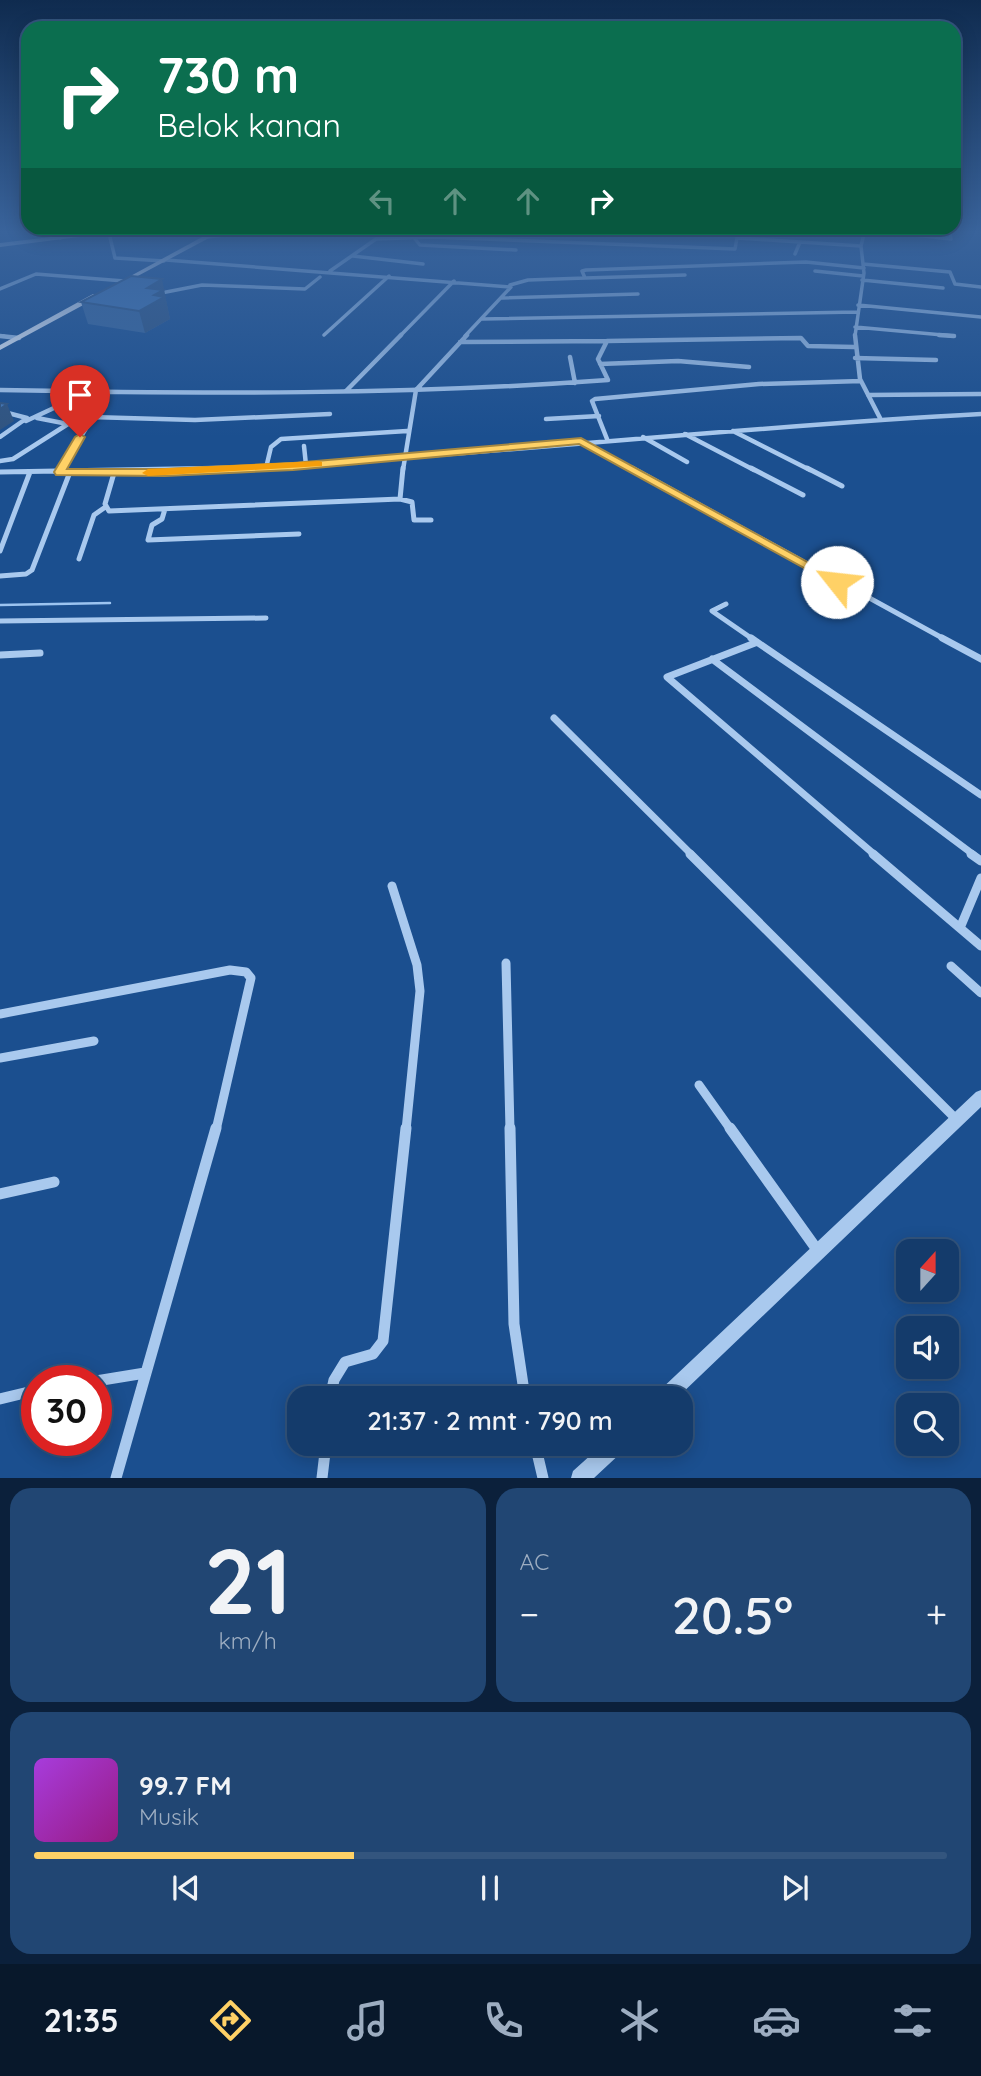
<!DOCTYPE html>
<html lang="id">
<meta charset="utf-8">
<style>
:root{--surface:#143b6b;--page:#214673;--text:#f1f3f6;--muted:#9dadc1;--line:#33557e;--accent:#ffd166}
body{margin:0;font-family:Quicksand,sans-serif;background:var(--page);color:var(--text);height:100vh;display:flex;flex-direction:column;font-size:26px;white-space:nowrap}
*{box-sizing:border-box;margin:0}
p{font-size:23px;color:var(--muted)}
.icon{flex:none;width:38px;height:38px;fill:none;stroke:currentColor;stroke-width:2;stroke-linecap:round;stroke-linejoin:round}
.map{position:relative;height:1478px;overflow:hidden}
.sheet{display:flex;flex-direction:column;gap:10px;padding:10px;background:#0b203b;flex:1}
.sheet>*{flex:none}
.hud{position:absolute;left:21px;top:21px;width:940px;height:214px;border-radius:21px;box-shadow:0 4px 18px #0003,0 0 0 2px var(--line);background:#0b6e4f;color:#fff;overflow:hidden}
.needle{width:46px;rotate:21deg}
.fabs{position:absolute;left:896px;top:1239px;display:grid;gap:14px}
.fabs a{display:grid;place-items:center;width:63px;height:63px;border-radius:14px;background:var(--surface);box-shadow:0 4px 18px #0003,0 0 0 2px var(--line);font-size:35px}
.speed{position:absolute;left:21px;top:1365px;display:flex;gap:14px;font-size:35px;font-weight:700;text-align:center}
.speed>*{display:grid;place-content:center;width:91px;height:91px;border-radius:50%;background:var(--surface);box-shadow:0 4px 18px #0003,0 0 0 2px var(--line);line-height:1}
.speed .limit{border:10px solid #d22;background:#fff;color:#111}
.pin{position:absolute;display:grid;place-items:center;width:60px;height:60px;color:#fff;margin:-72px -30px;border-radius:50% 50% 50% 0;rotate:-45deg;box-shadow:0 0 7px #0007}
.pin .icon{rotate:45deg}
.me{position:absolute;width:77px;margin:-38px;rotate:299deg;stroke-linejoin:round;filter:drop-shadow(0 0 5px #0008)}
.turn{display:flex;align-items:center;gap:24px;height:147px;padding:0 21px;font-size:32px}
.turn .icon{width:91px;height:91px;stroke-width:2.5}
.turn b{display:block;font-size:49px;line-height:60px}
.lanes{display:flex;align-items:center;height:66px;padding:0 21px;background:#0003;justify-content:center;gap:35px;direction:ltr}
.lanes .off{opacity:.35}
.big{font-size:52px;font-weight:600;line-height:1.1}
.sheet .card{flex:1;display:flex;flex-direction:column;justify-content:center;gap:10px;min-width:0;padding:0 24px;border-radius:21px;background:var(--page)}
.sheet .dial{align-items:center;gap:0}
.dial b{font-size:91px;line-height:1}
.song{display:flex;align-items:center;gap:21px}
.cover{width:84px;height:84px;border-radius:10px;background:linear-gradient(135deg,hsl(280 70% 55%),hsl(310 70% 35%))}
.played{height:7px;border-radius:4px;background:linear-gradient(90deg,var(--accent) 35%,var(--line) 35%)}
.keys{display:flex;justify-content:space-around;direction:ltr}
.heat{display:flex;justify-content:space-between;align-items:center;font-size:38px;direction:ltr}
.sheet .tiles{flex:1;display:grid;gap:10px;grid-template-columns:1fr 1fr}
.card:last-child{grid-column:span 2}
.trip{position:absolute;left:287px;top:1386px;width:406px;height:70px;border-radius:21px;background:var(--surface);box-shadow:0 4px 18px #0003,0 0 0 2px var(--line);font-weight:600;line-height:70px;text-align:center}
.dock{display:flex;height:112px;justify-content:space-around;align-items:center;background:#08182b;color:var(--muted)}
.dock .icon{width:49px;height:49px}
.dock .selected{color:var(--accent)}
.dock b{font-size:32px;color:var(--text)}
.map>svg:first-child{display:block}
</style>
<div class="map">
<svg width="981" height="1478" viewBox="0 0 981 1478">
<rect width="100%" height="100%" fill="#1b4f8f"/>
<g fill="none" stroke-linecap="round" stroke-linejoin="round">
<path stroke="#9cc4f0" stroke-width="2.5" d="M0 605 110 603"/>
<path stroke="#a9c9ee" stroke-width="3.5" d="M257 230 304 234
M537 230 626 235 629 230
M819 230 862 235
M871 230 951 239 949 230
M109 233 115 258 164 261
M208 237 231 234
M60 238 68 230
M415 239 420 245 516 250
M795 254 800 242 861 246
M353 256 423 264
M166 260 511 287 465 336
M863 264 950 272 955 284 981 287
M330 271 376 239 432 237 735 249 737 238 800 242
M815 271 863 276
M585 278 685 275
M862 280 943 288
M510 285 528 280 585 278 582 271 586 270 806 262 864 268
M0 289 36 274 124 281
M156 294 202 285 305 289 320 277
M502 298 638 294
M858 305 981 317
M482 319 857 312
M855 327 954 336
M324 335 389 276
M0 336H4
M400 336 454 281
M855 336 864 273 861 246 865 230"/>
<path stroke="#a9c9ee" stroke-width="4.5" d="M855 335 860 379 880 418
M939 335 954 336
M0 336 19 338
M607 341 801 338 808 346 854 347
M570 357 575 383
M855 358 936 360
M600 364 678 361 749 367
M0 390C203 394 405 395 608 380L598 359 607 341 460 342
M346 391 401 335
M868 395 981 394
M0 411 27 418 0 437
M91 417 195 420 330 414
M546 419 599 416
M26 421 56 407 78 410 101 401
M733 431 810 470
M685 434 754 470
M643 437 687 462
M607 439 592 401 595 399 759 384 861 381
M582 441 635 470
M304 446 306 465
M0 461 13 459 68 424 37 418
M266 468 271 447 281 439 407 431
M61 470 107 393
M182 470C449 460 714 428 981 414
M403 470 416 390 467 335"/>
<path stroke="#a9c9ee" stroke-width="5" d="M632 468 946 640
M751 468 803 495
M807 468 842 486
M0 472 230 468
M60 472 62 468
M114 473 105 504 109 511 400 499 403 468
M400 499 412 502 414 520H431
M165 509 162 519 152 525 148 540 299 534
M0 551 30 472
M79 559 94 515 104 508
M0 576 26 574 32 570 70 472
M726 604 712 611 754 640
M0 621 266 618"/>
<path stroke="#a9c9ee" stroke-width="7" d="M751 638 981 795
M942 638 981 659
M755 643 667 677 875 855
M0 655 40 653
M712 659 974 855
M554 718 692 855"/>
<path stroke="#a9c9ee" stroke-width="9" d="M690 854 957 1120
M873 854 981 946
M971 854 981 861
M392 886 417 965 420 991 406 1130
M960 928 981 878
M506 963 510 1130
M951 966 981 993
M0 1014 230 970 246 972 251 978 216 1130
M0 1058 94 1041
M699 1085 731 1130"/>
<path stroke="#a9c9ee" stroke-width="11" d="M510 1128 514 1324 525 1398
M730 1128 818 1251
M0 1194 54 1182
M96 1381 145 1373
M330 1398 334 1380 345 1362 373 1354 383 1341 406 1128
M0 1399 37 1390
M535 1444 543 1478
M116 1478 216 1128
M322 1478 326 1444"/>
<path fill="#a9c9ee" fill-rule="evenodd" d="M981 1090V1107L677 1398H655L658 1392 976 1092Z
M603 1444H625L623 1451 594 1478H571L573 1471Z"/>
<path fill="#f0f6ff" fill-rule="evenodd" d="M111 230H134L0 247V243Z
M215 230H224L119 286 114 285Z
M93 294 100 296 0 350V345Z"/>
</g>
<path fill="#3a679d" d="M166 301 170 319 145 333 88 324 81 302Z"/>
<path fill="#305480" d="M162 279 170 319 145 333 139 311 147 288Z
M7 404 14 421 0 430V409Z"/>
<path fill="#4478b7" stroke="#305480" stroke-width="2" d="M131 276 162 279 147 288 163 290 154 295 164 297 139 311 81 302Z
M0 403 7 404 0 409Z"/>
<linearGradient id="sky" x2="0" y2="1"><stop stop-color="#0f2b4f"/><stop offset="0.53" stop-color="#39639b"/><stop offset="1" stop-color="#39639b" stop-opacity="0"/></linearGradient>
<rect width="981" height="437" fill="url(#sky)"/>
<path fill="#ffd166" stroke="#a68842" stroke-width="2" d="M80 434 85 437 67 469H165L293 463 581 438 844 582 833 584 579 444 293 470 165 476 56 475 54 472 75 437Z"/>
<path fill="#f59e0b" d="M319 461 322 462V466L148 476 142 473 148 469Z"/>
</svg>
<div class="fabs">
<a><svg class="needle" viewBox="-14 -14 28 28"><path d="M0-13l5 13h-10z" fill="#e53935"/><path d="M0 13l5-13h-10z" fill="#9dadc1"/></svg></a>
<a><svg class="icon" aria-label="sound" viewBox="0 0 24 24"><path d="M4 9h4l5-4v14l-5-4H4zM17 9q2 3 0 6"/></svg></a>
<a><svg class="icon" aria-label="search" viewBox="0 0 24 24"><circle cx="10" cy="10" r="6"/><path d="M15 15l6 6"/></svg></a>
</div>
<div class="speed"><div class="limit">30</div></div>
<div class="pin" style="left:80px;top:437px;background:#d93025"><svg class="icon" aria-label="arrive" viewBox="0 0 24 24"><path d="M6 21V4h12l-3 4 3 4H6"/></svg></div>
<svg class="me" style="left:837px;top:582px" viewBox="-20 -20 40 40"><circle r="19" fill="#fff"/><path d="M0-13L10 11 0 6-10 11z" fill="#ffd166"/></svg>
<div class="trip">21:37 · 2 mnt · 790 m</div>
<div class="hud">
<div class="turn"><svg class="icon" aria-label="right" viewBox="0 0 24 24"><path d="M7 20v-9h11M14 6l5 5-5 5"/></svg><div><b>730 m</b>Belok kanan</div></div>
<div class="lanes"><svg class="icon off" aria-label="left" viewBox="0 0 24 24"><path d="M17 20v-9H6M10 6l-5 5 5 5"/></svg><svg class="icon off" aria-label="ahead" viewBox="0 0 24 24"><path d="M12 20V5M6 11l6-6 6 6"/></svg><svg class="icon off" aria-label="ahead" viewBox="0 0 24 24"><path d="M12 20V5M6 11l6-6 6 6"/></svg><svg class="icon" aria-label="right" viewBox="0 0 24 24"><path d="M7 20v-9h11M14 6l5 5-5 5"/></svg></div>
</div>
</div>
<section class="sheet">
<div class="tiles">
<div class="card dial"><b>21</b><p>km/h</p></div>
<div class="card"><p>AC</p>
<div class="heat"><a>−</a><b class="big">20.5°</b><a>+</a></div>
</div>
<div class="card">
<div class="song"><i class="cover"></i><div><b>99.7 FM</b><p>Musik</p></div></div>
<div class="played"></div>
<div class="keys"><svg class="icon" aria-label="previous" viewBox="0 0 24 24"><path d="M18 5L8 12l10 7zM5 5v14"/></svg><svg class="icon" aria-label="pause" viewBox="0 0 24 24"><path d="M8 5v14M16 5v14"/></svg><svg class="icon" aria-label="next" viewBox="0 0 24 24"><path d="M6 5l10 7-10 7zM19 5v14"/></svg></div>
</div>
</div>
</section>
<nav class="dock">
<b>21:35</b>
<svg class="icon selected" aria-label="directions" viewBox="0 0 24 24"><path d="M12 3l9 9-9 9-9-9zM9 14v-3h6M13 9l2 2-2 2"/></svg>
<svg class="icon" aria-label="music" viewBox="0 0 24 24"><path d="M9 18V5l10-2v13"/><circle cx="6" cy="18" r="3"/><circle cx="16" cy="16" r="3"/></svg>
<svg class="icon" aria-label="phone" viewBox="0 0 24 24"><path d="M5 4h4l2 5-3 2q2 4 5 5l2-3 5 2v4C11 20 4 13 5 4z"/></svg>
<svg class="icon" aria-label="climate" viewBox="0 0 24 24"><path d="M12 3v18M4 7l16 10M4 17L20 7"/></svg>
<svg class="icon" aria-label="car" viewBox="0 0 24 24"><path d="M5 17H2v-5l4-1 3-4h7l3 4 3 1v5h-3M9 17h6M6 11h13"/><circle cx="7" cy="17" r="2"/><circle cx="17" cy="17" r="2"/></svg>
<svg class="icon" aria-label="filters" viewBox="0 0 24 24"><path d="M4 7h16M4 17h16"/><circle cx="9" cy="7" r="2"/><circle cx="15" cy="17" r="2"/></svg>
</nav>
